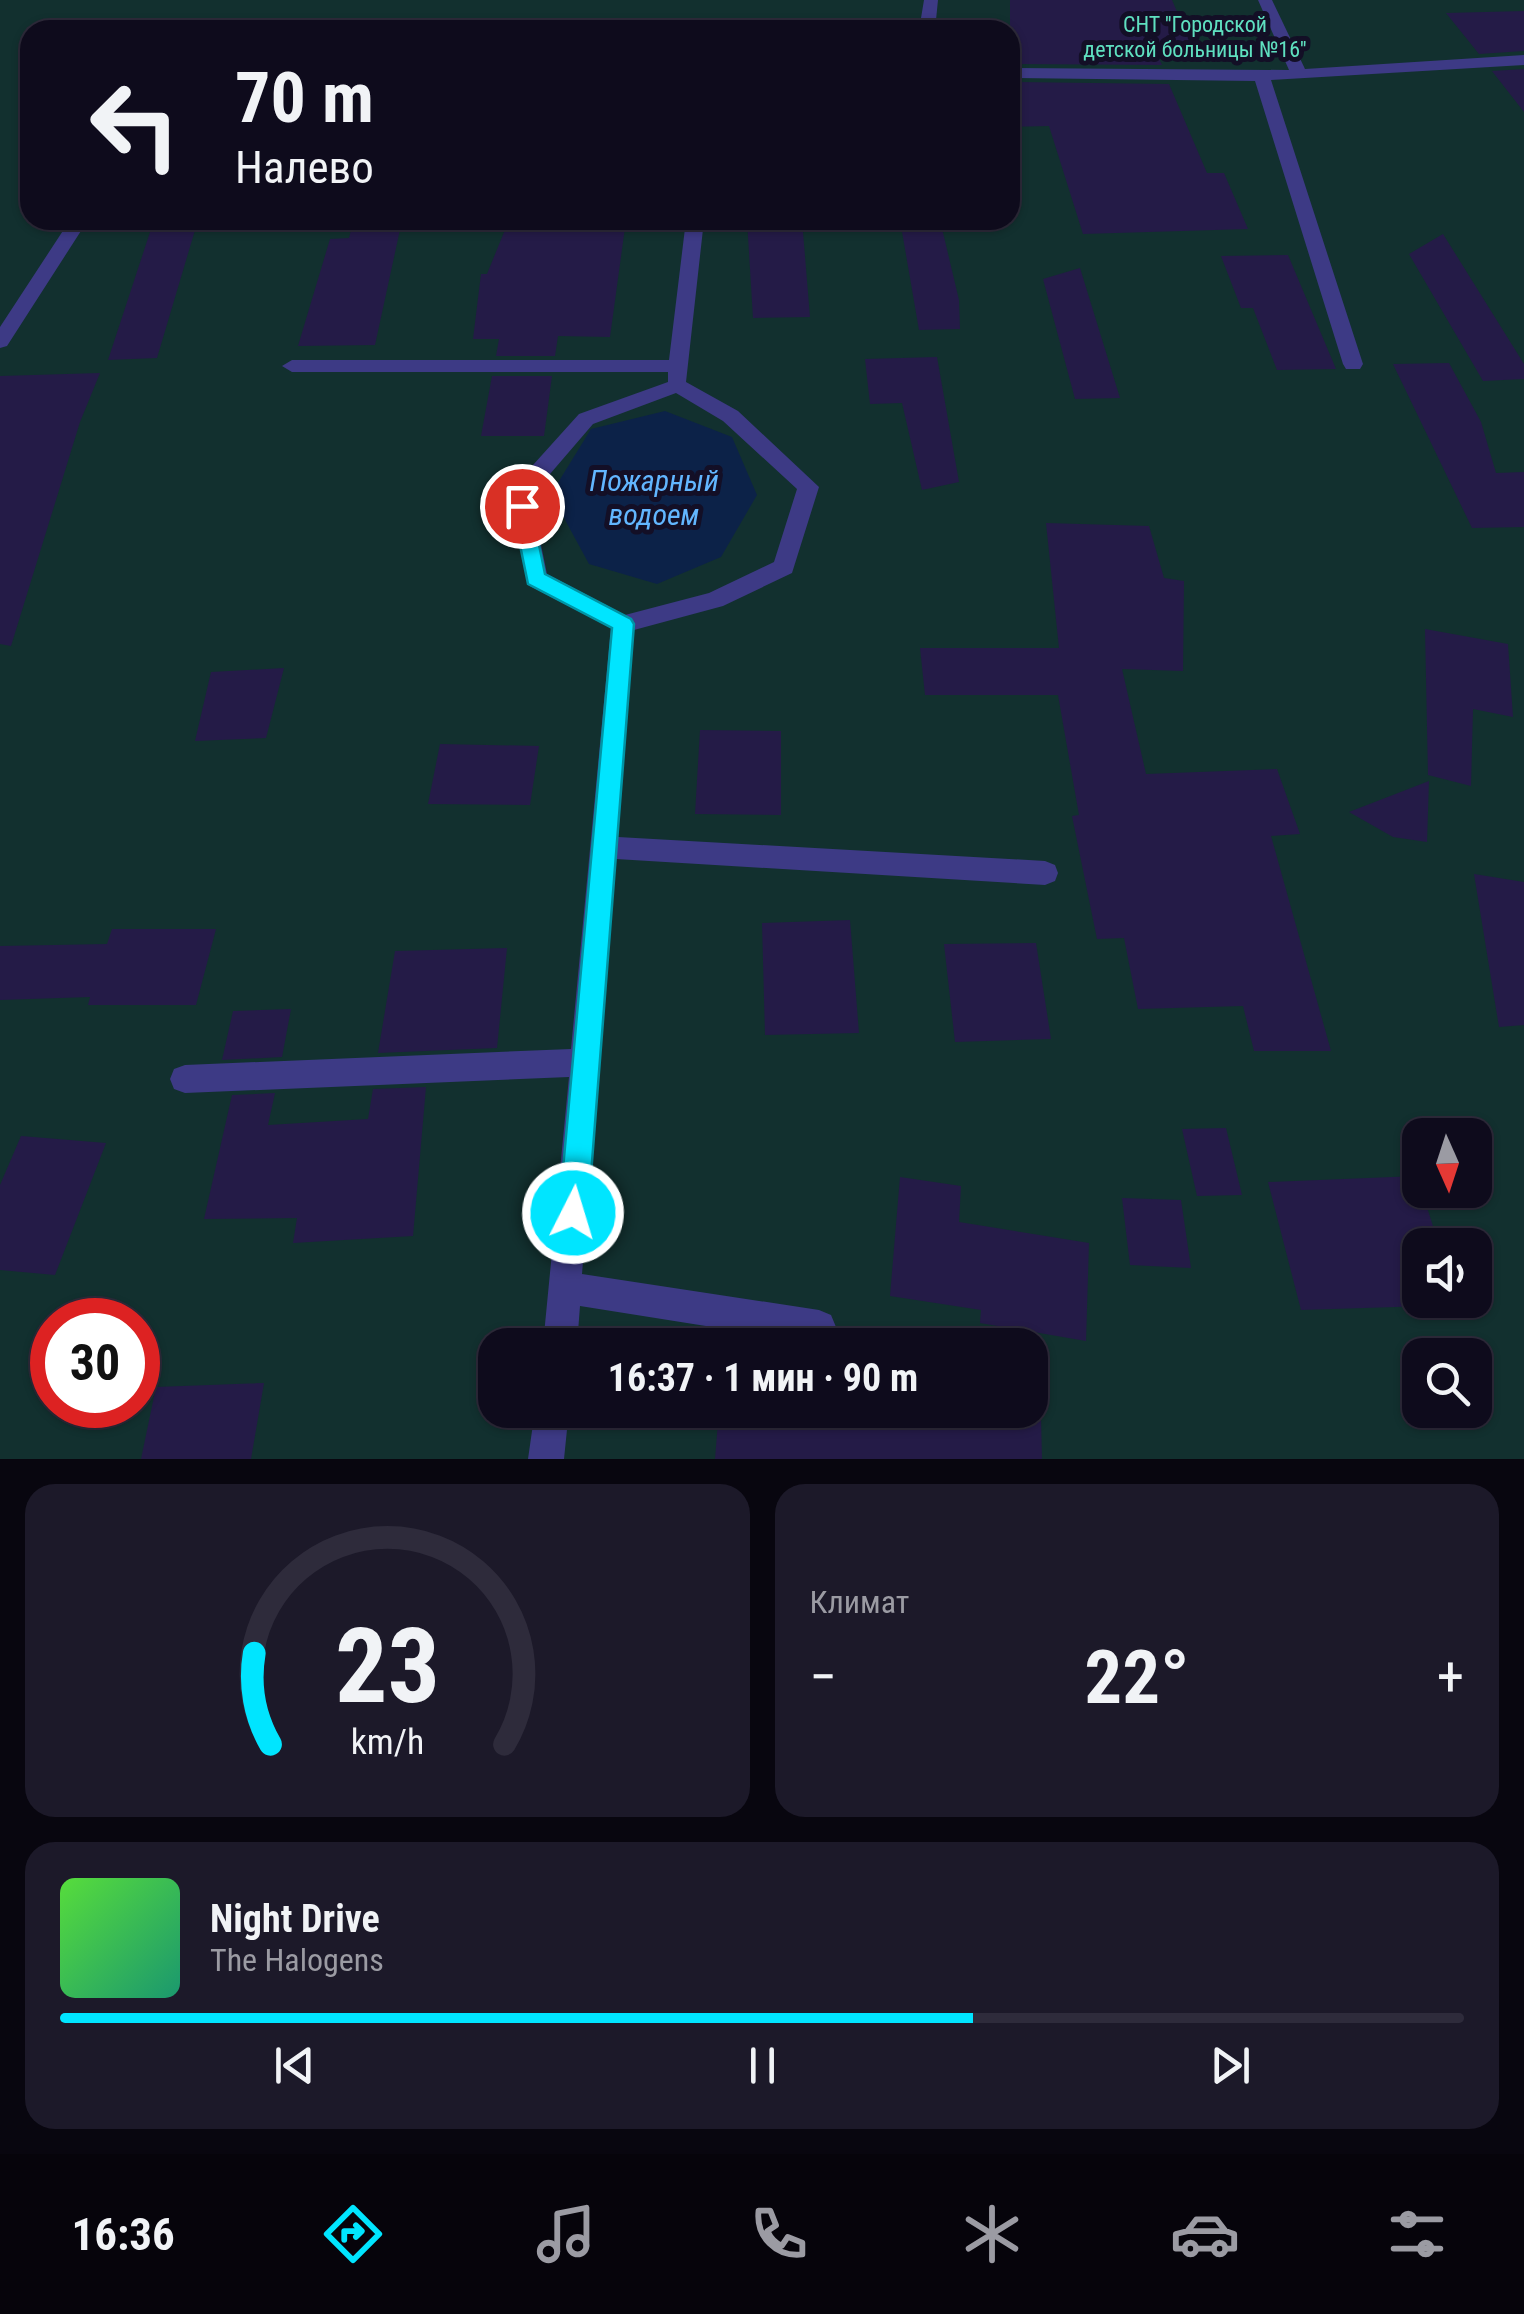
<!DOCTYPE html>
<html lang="ru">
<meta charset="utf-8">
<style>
:root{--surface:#0e0b1c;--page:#1c1929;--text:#f1f3f6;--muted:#9b9ba3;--line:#2e2b3b;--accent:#00e5ff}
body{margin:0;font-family:"Roboto Condensed",sans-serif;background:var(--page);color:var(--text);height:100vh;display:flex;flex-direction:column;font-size:38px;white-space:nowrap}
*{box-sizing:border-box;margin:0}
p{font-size:32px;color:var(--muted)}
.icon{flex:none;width:55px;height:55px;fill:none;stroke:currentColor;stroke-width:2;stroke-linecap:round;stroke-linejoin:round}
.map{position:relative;height:1459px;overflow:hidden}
.panel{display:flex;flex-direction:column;gap:25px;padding:25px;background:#08060f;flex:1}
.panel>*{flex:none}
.top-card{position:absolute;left:20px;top:20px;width:1000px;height:210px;border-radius:30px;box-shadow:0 2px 8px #0004,0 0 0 2px var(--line);background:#0e0b1c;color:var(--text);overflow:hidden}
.needle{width:65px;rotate:177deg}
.controls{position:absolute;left:1402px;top:1118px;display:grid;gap:20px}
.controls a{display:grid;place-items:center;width:90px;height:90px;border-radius:20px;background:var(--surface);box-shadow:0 2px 8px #0004,0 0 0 2px var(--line);font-size:50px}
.speed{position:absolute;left:30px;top:1298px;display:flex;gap:20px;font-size:50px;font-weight:700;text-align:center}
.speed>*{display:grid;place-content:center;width:130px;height:130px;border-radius:50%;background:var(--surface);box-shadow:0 2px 8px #0004,0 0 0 2px var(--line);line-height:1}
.speed .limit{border:15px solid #d22;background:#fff;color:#111}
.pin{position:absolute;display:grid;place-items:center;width:85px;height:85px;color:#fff;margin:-42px;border:5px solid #fff;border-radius:50%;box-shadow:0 2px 10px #0007}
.me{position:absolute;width:110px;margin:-55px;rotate:5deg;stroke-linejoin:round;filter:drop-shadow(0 0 8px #0008)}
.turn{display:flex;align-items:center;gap:35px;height:210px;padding:0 50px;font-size:45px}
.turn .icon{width:130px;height:130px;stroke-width:2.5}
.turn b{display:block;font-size:70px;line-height:85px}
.big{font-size:75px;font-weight:700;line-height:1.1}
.panel .card{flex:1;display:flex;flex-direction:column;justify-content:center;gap:15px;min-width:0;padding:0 35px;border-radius:30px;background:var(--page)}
.panel .dial{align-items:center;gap:0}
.dial svg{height:260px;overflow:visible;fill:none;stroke:var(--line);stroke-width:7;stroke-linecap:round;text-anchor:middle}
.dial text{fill:var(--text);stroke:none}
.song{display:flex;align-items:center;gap:30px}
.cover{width:120px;height:120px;border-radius:15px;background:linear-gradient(135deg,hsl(110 70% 55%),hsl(160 70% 35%))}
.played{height:10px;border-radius:5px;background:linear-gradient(90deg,var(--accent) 65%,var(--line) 65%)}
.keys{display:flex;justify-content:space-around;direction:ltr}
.heat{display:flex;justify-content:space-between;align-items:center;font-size:55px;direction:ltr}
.panel .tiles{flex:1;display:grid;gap:25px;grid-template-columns:1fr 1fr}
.card:last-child{grid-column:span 2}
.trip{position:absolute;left:478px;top:1328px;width:570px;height:100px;border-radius:30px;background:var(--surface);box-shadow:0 2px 8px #0004,0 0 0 2px var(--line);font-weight:700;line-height:100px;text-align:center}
.dock{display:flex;height:160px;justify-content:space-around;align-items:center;background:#06040b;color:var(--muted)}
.dock .icon{width:70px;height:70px}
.dock .active{color:var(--accent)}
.dock b{font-size:45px;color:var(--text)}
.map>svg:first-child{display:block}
</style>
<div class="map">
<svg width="1524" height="1459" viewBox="0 0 1524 1459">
<rect width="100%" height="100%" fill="#130f26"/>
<path fill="#12302f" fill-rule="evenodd" d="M0 0H1524V1459H0ZM30 30H1010V220H30ZM1420 1135H1475V1190H1420ZM1420 1245H1475V1300H1420ZM52 1320H138V1405H52ZM495 1345H1030V1410H495ZM1420 1355H1475V1410H1420Z"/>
<path fill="#0c2248" d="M665 411 732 437 757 495 721 557 657 584 589 564 551 494 591 429Z"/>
<path fill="#241b47" d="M1010 0H1172L1194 51 1156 52 1162 65 1010 64Z
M1524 11V51L1479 54 1446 13Z
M1524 69V112L1492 71Z
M1010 82 1169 84 1207 173H1224L1248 229 1083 234 1049 126 1010 127Z
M154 220H198L157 358 108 360Z
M509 220H626L610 337 558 336 555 356H496L499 339H473L481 274H487Z
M747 220H802L810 317 753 318Z
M900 220H940L959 300 960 329 919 330Z
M401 225 375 345 298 346 330 239 349 238 352 226Z
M1443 234 1524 364V379L1483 381 1409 254Z
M1288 255 1336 369 1277 370 1253 308H1241L1221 256Z
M1080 268 1120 398 1075 399 1043 279Z
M937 357 959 482 922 490 902 403 870 404 865 359Z
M1449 363 1481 422 1496 473 1524 472V527L1472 528 1393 364Z
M100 373 80 422 11 646 0 644V376Z
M492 376H552L544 436H481Z
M1046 523 1149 526 1164 578 1184 581 1183 671 1122 669 1146 774 1277 769 1300 834 1271 836 1331 1051H1254L1243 1006 1138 1009 1124 938 1097 939 1072 816 1079 815 1058 695H925L920 648H1059Z
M1425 629 1508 644 1513 717 1473 709 1471 786 1428 775Z
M284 668 266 738 195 741 211 672Z
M700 730 781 731V815L695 814Z
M440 744 539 746 530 805 428 804Z
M1429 781 1427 842 1393 837 1349 812Z
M1474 874 1524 882V1025L1499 1027Z
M850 920 859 1033 765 1035 762 923Z
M112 929H216L196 1005H88L90 997 0 1000V946L107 944Z
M1036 943 1051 1039 955 1042 944 944Z
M507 948 497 1048 378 1053 395 951Z
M291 1009 282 1057 222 1060 233 1011Z
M426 1087 413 1236 293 1243 297 1218 204 1219 232 1095 275 1093 268 1125 368 1119 373 1089Z
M1226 1128 1242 1195 1197 1196 1182 1129Z
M21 1136 106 1143 55 1275 0 1270V1185Z
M1417 1176 1439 1245H1420V1300H1457L1458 1305 1301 1310 1268 1182Z
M900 1177 961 1186 959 1222 1089 1243 1086 1341 980 1323 981 1310 890 1296Z
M1122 1198 1181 1200 1191 1268 1130 1265Z
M264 1383 251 1459H141L156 1387Z
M719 1410H836L967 1424V1410L1041 1418 1042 1459H715Z"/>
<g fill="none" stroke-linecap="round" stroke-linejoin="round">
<path fill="#3d3a85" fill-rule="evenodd" d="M924 0H938L935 30H919Z
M1258 0H1272L1305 69 1524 55V65L1271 80 1363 364 1360 369H1346L1343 364 1255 81 1010 78V68L1289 70Z
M70 220H88L7 346 0 348V327Z
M686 220H704L686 382 738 411 819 487 792 573 723 606 634 630 618 837 1045 861 1055 865 1058 873 1055 881 1045 885 616 859 582 1274 819 1310 831 1315 836 1327 831 1339 819 1344 580 1306 577 1345H543L569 1077 185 1093 174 1089 170 1079 174 1069 185 1065 571 1049 611 628 528 585 511 506 533 465 579 414 668 382V372H292L282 366 292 360H669ZM676 393 723 421 797 489 774 562 709 593 625 615 547 574 533 506 550 474 593 424Z
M535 1410H569L564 1459H528Z"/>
</g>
<path fill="#00e5ff" stroke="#0095a6" stroke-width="2.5" d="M522 499 531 506 545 574 631 619 634 624 588 1213 583 1223 573 1227 563 1223 559 1213 612 628 528 584 512 506Z"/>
<g text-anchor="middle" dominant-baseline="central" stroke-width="10" stroke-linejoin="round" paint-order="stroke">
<g font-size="22" fill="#5fe0c0" stroke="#130f26">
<text x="1195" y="24">СНТ ''Городской<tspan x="1195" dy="25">детской больницы №16''</tspan></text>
</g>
<g font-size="30" font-style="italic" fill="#62b6ff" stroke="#130f26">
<text x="654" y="480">Пожарный<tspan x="654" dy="34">водоем</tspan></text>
</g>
</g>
</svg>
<div class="controls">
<a><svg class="needle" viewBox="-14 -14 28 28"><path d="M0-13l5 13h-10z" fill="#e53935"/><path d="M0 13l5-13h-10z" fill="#9b9ba3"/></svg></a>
<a><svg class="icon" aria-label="sound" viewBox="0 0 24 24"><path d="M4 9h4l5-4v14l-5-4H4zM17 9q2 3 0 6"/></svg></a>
<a><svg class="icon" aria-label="search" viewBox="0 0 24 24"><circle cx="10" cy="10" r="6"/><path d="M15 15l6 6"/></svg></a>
</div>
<div class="speed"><div class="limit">30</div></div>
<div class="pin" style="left:522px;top:506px;background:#d93025"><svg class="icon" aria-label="arrive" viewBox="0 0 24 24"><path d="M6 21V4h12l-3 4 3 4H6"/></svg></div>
<svg class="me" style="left:573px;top:1213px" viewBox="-20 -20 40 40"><circle r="17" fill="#00e5ff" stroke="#fff" stroke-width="3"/><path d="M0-11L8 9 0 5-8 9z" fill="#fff"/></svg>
<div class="trip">16:37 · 1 мин · 90 m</div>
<div class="top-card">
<div class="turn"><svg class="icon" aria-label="left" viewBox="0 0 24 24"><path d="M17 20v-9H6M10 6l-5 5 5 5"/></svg><div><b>70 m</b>Налево</div></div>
</div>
</div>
<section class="panel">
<div class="tiles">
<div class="card dial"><svg viewBox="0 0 100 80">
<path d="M14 69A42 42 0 1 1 86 69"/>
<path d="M14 69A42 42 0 0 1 9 41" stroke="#00e5ff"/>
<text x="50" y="56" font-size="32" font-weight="700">23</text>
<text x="50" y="72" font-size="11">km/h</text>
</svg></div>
<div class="card"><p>Климат</p>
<div class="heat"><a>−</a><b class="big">22°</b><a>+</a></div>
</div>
<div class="card">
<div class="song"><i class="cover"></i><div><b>Night Drive</b><p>The Halogens</p></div></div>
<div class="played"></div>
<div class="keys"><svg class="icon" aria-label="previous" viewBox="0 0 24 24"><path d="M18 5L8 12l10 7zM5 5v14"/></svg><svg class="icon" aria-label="pause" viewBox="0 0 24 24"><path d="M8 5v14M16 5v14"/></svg><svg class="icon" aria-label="next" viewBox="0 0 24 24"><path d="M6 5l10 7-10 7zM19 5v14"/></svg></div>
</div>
</div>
</section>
<nav class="dock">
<b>16:36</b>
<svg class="icon active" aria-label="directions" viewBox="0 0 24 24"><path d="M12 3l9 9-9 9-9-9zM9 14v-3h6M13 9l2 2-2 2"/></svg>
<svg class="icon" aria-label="music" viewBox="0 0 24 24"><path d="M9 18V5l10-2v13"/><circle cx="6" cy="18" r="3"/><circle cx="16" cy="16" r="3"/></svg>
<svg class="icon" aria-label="phone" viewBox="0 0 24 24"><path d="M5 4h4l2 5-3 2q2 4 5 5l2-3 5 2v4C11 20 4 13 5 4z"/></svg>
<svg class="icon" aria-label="climate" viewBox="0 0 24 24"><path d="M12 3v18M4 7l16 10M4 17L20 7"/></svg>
<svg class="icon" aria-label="car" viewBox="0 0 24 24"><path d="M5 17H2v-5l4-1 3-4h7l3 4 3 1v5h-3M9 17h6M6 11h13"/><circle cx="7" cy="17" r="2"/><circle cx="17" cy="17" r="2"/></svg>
<svg class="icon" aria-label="filters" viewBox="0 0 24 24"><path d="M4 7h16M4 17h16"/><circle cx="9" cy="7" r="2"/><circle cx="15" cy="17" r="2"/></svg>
</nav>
